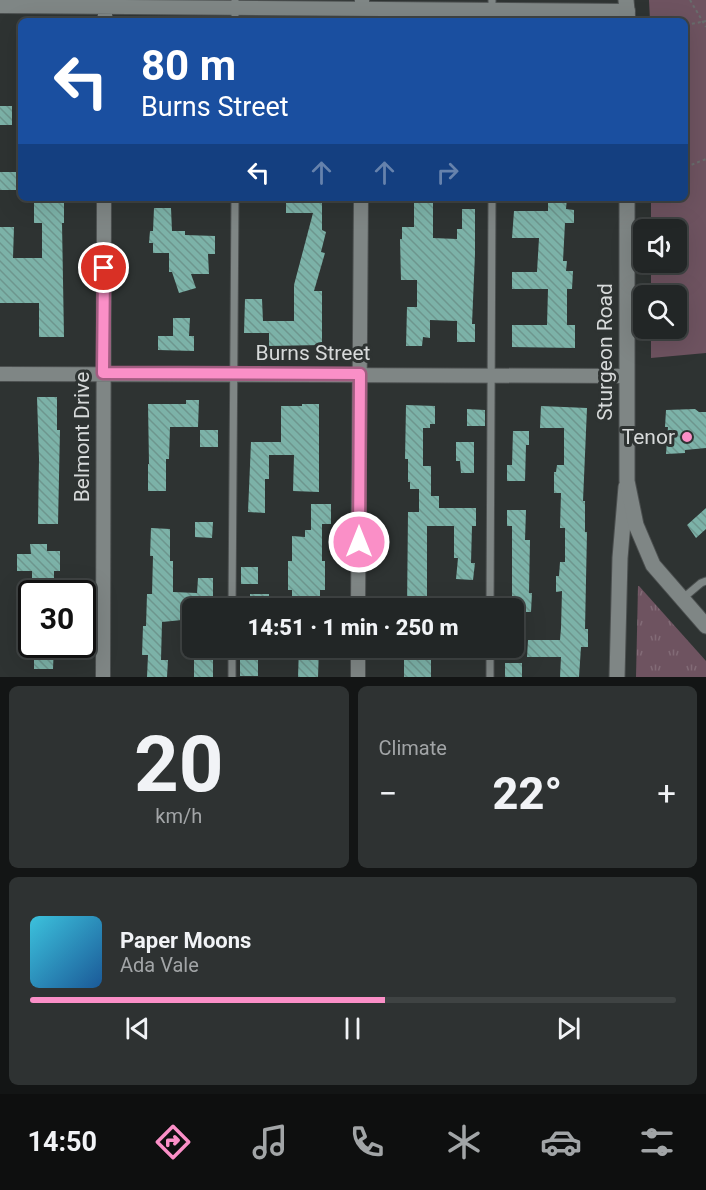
<!DOCTYPE html>
<meta charset="utf-8">
<style>
:root{--surface:#222626;--page:#2e3232;--text:#f1f3f6;--muted:#a2a5a7;--line:#3f4343;--accent:#fa8fc7}
body{margin:0;font-family:Roboto,sans-serif;background:var(--page);color:var(--text);height:100vh;display:flex;flex-direction:column;font-size:22px;white-space:nowrap}
*{box-sizing:border-box;margin:0}
p{font-size:20px;color:var(--muted)}
.icon{flex:none;width:33px;height:33px;fill:none;stroke:currentColor;stroke-width:2;stroke-linecap:round;stroke-linejoin:round}
.map{position:relative;height:677px;overflow:hidden}
.side{display:flex;flex-direction:column;gap:9px;padding:9px;background:#131515;flex:1}
.side>*{flex:none}
.guide{position:absolute;left:18px;top:18px;width:670px;height:183px;border-radius:9px;box-shadow:0 6px 24px #0002,0 0 0 2px var(--line);background:#1a4fa0;color:#fff;overflow:hidden}
.tools{position:absolute;left:633px;top:219px;display:grid;gap:12px}
.tools a{display:grid;place-items:center;width:54px;height:54px;border-radius:9px;background:var(--surface);box-shadow:0 6px 24px #0002,0 0 0 2px var(--line);font-size:30px}
.speed{position:absolute;left:18px;top:580px;display:flex;gap:12px;font-size:30px;font-weight:700;text-align:center}
.speed>*{display:grid;place-content:center;width:78px;height:78px;border-radius:50%;background:var(--surface);box-shadow:0 6px 24px #0002,0 0 0 2px var(--line);line-height:1}
.speed .limit{border:3px solid #111;border-radius:9px;background:#fff;color:#111}
.pin{position:absolute;display:grid;place-items:center;width:51px;height:51px;color:#fff;margin:-26px;border:3px solid #fff;border-radius:50%;box-shadow:0 2px 6px #0007}
.me{position:absolute;width:66px;margin:-33px;rotate:0deg;stroke-linejoin:round;filter:drop-shadow(0 0 4px #0008)}
.turn{display:flex;align-items:center;gap:21px;height:126px;padding:0 24px;font-size:27px}
.turn .icon{width:78px;height:78px;stroke-width:2.5}
.turn b{display:block;font-size:42px;line-height:51px}
.lanes{display:flex;align-items:center;height:57px;padding:0 24px;background:#0003;justify-content:center;gap:30px;direction:ltr}
.lanes .off{opacity:.35}
.big{font-size:45px;font-weight:800;line-height:1.1}
.side .widget{flex:1;display:flex;flex-direction:column;justify-content:center;gap:9px;min-width:0;padding:0 21px;border-radius:9px;background:var(--page)}
.side .dial{align-items:center;gap:0}
.dial b{font-size:78px;line-height:1}
.song{display:flex;align-items:center;gap:18px}
.cover{width:72px;height:72px;border-radius:9px;background:linear-gradient(135deg,hsl(190 70% 55%),hsl(210 70% 35%))}
.played{height:6px;border-radius:3px;background:linear-gradient(90deg,var(--accent) 55%,var(--line) 55%)}
.keys{display:flex;justify-content:space-around;direction:ltr}
.heat{display:flex;justify-content:space-between;align-items:center;font-size:33px;direction:ltr}
.side .tiles{flex:1;display:grid;gap:9px;grid-template-columns:1fr 1fr}
.widget:last-child{grid-column:span 2}
.trip{position:absolute;left:182px;top:598px;width:342px;height:60px;border-radius:9px;background:var(--surface);box-shadow:0 6px 24px #0002,0 0 0 2px var(--line);font-weight:800;line-height:60px;text-align:center}
.menu{display:flex;height:96px;justify-content:space-around;align-items:center;background:#0e0f0f;color:var(--muted)}
.menu .icon{width:42px;height:42px}
.menu .selected{color:var(--accent)}
.menu b{font-size:27px;color:var(--text)}
.map>svg:first-child{display:block}
</style>
<div class="map">
<svg width="706" height="677" viewBox="0 0 706 677">
<defs>
<pattern id="grass-tufts" width="24" height="20" patternUnits="userSpaceOnUse" patternTransform="scale(1.5)"><rect width="24" height="20" fill="#6e5360"/><path d="M3 7l-1-3M5 7V3M7 7l1-3M15 17l-1-3M17 17v-4M19 17l1-3" fill="none" stroke="#826b76"/></pattern>
<pattern id="building-back-hatch" width="6" height="6" patternUnits="userSpaceOnUse" patternTransform="scale(1.5)"><rect width="6" height="6" fill="#7cb2a8"/><path d="M-1 5l2 2M0 0l6 6M5-1l2 2" fill="none" stroke="#6d968e"/></pattern>
</defs>
<rect width="100%" height="100%" fill="#2e3332"/>
<path fill="url(#grass-tufts)" d="M638 586H639L706 661V677H636Z"/>
<path fill="#6e5360" d="M649 0H706V353L651 358V329L676 328V296L651 295V263L676 262V230L651 229V198H686V21H650Z"/>
<path fill="url(#building-back-hatch)" d="M0 106H12V125H0Z
M0 172H16V190H0Z
M34 198H64V223H62L64 337H39V303H0V227H14L13 258H42V223H34Z
M286 198H322V230L326 232 321 252 325 253 314 291H322V345L269 346V333H244L245 299H262L263 321H294V285L313 213H286Z
M414 198H433V238L457 239V229H462V209H475V254L472 324H475V342H457V321L430 320V338L423 337 422 346H406L407 307H417V280H401L400 239H402V227H414Z
M548 198H567L566 209 574 210V223H565L563 261H567L566 271H573L572 289H567V325H575V348L512 347V325H547L548 289H512V272H537L539 238H512L514 211H548Z
M154 208H171L172 231H185V235L215 236V254H208L209 274H191L196 288 179 293 172 272H169V253H153V243H149L150 231H153Z
M173 318H190L189 336H194V351L158 350V336H173Z
M37 397H57V430H60L58 524H38L39 459Z
M186 400H199L198 427H170L169 459H166V491H148V464H149L148 404H186Z
M302 404H319V492L293 491 294 455H269V479H265V513L248 512 251 442H281V406H302Z
M406 405 435 406V424H430V428H423V466H431V496H439V508H476V526H472L471 563H475L473 580 456 579 458 558H454V526H427V609H407L408 512H419V489H410V482H408V459H405Z
M541 406 587 408 583 501H585V532H587L585 629H588V647H581L579 677H560L561 657H527L528 640H560L561 628 562 591 556 592V576H559L560 562H565V528H560L561 493H554V472H556L557 465H564V428H540Z
M467 409 485 410V426H467Z
M695 409 699 412H706V448L685 450V453L666 454 668 427H665L666 410Z
M200 430H218V447H200Z
M513 431H529V445H526L525 481H507V465H512Z
M456 442H474V473H461L460 461H456Z
M311 504H331V524H322V561H325V590H320V608L318 609H292V590H288V561H292V536L305 537V530H311Z
M706 508V529L696 538 687 525Z
M507 510H526L525 540H530L529 593H532L531 612H513L512 609V526H507Z
M195 522H213L212 538 195 537Z
M151 528 170 529V561H173V592L197 593 198 578H213V609H183L182 620 162 622 161 660H168L167 677H147L148 655H142L143 626H146L147 594H152L153 556H150Z
M30 544H47V551H60V571H54V591H50V594H32V571H17V554H31Z
M241 567H258V584H241Z
M250 594H269V609H250Z
M34 645H54L53 669H34Z
M194 648H213V677H194Z
M299 648H319L318 677H298Z
M407 648H427V660H431V677H404V660H407Z
M240 659H258V676H240Z
M505 663H522V677H505Z"/>
<g fill="none" stroke-linecap="round" stroke-linejoin="round">
<defs>
<path id="service" d="M492 0V21
M235 21V0
M682 599 701 583 706 581
M232 609 235 198
M490 609 492 198
M232 677V648
M490 677V648"/>
<path id="minor" d="M0 6 628 11
M105 21V0
M362 21V0
M0 374 626 376
M358 609 361 198
M103 677 104 198
M358 677V648"/>
<path id="tertiary" d="M617 677 620 558 626 487"/>
<path id="secondary" d="M626 0 628 21
M627 198V481L636 525 653 565 706 626"/>
</defs>
<use href="#service" stroke="#4c5050" stroke-width="9"/>
<use href="#minor" stroke="#4c5050" stroke-width="16"/>
<use href="#tertiary" stroke="#4c5050" stroke-width="17"/>
<use href="#secondary" stroke="#4c5050" stroke-width="17"/>
<path stroke="#686c6c" stroke-width="2" stroke-dasharray="3 3" stroke-linecap="butt" d="M690 0 706 27
M686 25 706 21
M686 167 706 159"/>
<use href="#service" stroke="#7f8685" stroke-width="7"/>
<use href="#minor" stroke="#7f8685" stroke-width="14"/>
<use href="#tertiary" stroke="#7f8685" stroke-width="15"/>
<use href="#secondary" stroke="#7f8685" stroke-width="15"/>
</g>
<g fill="none" stroke-linecap="round" stroke-linejoin="round">
<defs>
<path id="route" d="M104 268 103 373 360 374 359 542"/>
</defs>
<use href="#route" stroke="#a25d81" stroke-width="15"/>
<use href="#route" stroke="#fa8fc7" stroke-width="10"/>
</g>
<circle fill="#fa8fc7" stroke="#2e3332" stroke-width="2" cx="687" cy="437" r="6"/>
<g text-anchor="middle" dominant-baseline="central" stroke-width="6" stroke-linejoin="round" paint-order="stroke">
<g font-size="21" fill="#d7dada" stroke="#2e3332">
<text transform="translate(605 352) rotate(-90)">Sturgeon Road</text>
<text x="313" y="353">Burns Street</text>
<text transform="translate(82 437) rotate(-90)">Belmont Drive</text>
</g>
<g font-size="21" fill="#d7dada" stroke="#2e3332" text-anchor="end">
<text x="675" y="437">Tenor</text>
</g>
</g>
</svg>
<div class="tools">
<a><svg class="icon" aria-label="sound" viewBox="0 0 24 24"><path d="M4 9h4l5-4v14l-5-4H4zM17 9q2 3 0 6"/></svg></a>
<a><svg class="icon" aria-label="search" viewBox="0 0 24 24"><circle cx="10" cy="10" r="6"/><path d="M15 15l6 6"/></svg></a>
</div>
<div class="speed"><div class="limit">30</div></div>
<div class="pin" style="left:104px;top:268px;background:#d93025"><svg class="icon" aria-label="arrive" viewBox="0 0 24 24"><path d="M6 21V4h12l-3 4 3 4H6"/></svg></div>
<svg class="me" style="left:359px;top:542px" viewBox="-20 -20 40 40"><circle r="17" fill="#fa8fc7" stroke="#fff" stroke-width="3"/><path d="M0-11L8 9 0 5-8 9z" fill="#fff"/></svg>
<div class="trip">14:51 · 1 min · 250 m</div>
<div class="guide">
<div class="turn"><svg class="icon" aria-label="left" viewBox="0 0 24 24"><path d="M17 20v-9H6M10 6l-5 5 5 5"/></svg><div><b>80 m</b>Burns Street</div></div>
<div class="lanes"><svg class="icon" aria-label="left" viewBox="0 0 24 24"><path d="M17 20v-9H6M10 6l-5 5 5 5"/></svg><svg class="icon off" aria-label="ahead" viewBox="0 0 24 24"><path d="M12 20V5M6 11l6-6 6 6"/></svg><svg class="icon off" aria-label="ahead" viewBox="0 0 24 24"><path d="M12 20V5M6 11l6-6 6 6"/></svg><svg class="icon off" aria-label="right" viewBox="0 0 24 24"><path d="M7 20v-9h11M14 6l5 5-5 5"/></svg></div>
</div>
</div>
<section class="side">
<div class="tiles">
<div class="widget dial"><b>20</b><p>km/h</p></div>
<div class="widget"><p>Climate</p>
<div class="heat"><a>−</a><b class="big">22°</b><a>+</a></div>
</div>
<div class="widget">
<div class="song"><i class="cover"></i><div><b>Paper Moons</b><p>Ada Vale</p></div></div>
<div class="played"></div>
<div class="keys"><svg class="icon" aria-label="previous" viewBox="0 0 24 24"><path d="M18 5L8 12l10 7zM5 5v14"/></svg><svg class="icon" aria-label="pause" viewBox="0 0 24 24"><path d="M8 5v14M16 5v14"/></svg><svg class="icon" aria-label="next" viewBox="0 0 24 24"><path d="M6 5l10 7-10 7zM19 5v14"/></svg></div>
</div>
</div>
</section>
<nav class="menu">
<b>14:50</b>
<svg class="icon selected" aria-label="directions" viewBox="0 0 24 24"><path d="M12 3l9 9-9 9-9-9zM9 14v-3h6M13 9l2 2-2 2"/></svg>
<svg class="icon" aria-label="music" viewBox="0 0 24 24"><path d="M9 18V5l10-2v13"/><circle cx="6" cy="18" r="3"/><circle cx="16" cy="16" r="3"/></svg>
<svg class="icon" aria-label="phone" viewBox="0 0 24 24"><path d="M5 4h4l2 5-3 2q2 4 5 5l2-3 5 2v4C11 20 4 13 5 4z"/></svg>
<svg class="icon" aria-label="climate" viewBox="0 0 24 24"><path d="M12 3v18M4 7l16 10M4 17L20 7"/></svg>
<svg class="icon" aria-label="car" viewBox="0 0 24 24"><path d="M5 17H2v-5l4-1 3-4h7l3 4 3 1v5h-3M9 17h6M6 11h13"/><circle cx="7" cy="17" r="2"/><circle cx="17" cy="17" r="2"/></svg>
<svg class="icon" aria-label="filters" viewBox="0 0 24 24"><path d="M4 7h16M4 17h16"/><circle cx="9" cy="7" r="2"/><circle cx="15" cy="17" r="2"/></svg>
</nav>
